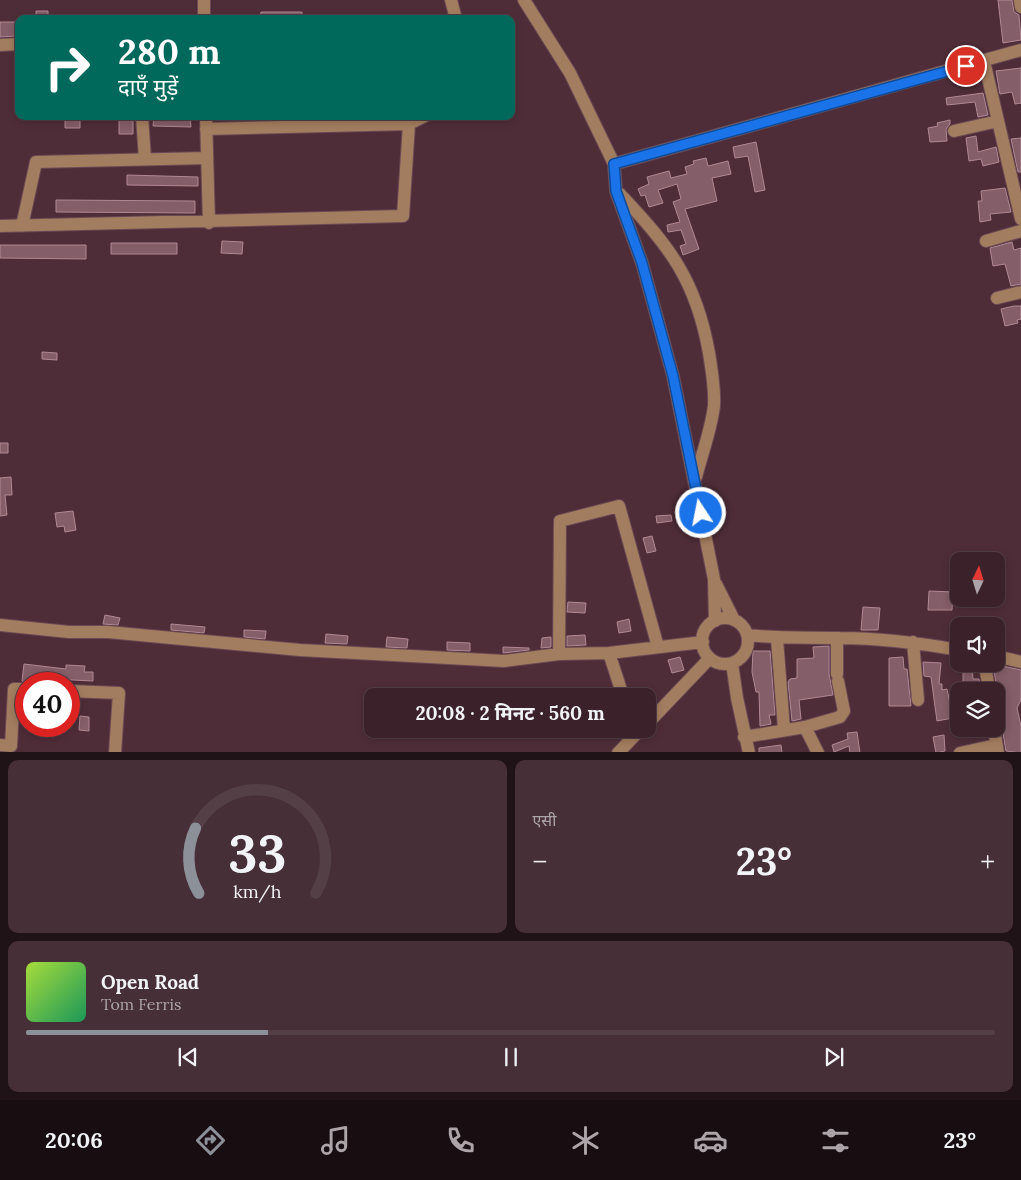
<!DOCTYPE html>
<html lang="hi">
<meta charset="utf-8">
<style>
:root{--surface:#3b222a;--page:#462f36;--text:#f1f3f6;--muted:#aca4a8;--line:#543f47;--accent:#8c9099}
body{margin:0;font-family:Lora,"Noto Sans Devanagari",serif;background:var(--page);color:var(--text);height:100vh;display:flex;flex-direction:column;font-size:19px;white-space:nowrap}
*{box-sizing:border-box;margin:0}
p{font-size:16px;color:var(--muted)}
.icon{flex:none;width:28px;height:28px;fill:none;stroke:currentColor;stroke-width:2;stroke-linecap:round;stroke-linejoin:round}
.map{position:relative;height:752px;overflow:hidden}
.panel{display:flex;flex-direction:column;gap:8px;padding:8px;background:#201317;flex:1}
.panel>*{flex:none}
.banner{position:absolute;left:15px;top:15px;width:500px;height:105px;border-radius:10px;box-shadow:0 2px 8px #0003,0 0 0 1px var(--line);background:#00695c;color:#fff;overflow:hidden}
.needle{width:32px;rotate:4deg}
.controls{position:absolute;left:950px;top:552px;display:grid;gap:10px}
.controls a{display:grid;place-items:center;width:55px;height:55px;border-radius:10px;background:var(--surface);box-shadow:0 2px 8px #0003,0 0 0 1px var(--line);font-size:25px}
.speed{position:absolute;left:15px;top:672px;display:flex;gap:10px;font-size:25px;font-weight:700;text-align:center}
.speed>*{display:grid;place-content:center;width:65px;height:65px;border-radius:50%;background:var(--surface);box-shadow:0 2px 8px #0003,0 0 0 1px var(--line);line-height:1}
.speed .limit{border:8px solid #d22;background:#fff;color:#111}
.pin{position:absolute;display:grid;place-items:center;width:42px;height:42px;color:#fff;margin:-21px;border:2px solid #fff;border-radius:50%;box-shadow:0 1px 5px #0007}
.me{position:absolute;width:55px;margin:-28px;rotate:349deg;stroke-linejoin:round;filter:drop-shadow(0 0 4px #0008)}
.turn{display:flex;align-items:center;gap:18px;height:105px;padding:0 20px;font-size:22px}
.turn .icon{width:65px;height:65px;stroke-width:2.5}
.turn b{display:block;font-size:35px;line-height:42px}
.big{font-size:38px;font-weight:700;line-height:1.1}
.panel .widget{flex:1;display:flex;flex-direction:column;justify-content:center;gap:8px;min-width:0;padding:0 18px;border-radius:10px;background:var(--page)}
.panel .dial{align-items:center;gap:0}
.dial svg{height:130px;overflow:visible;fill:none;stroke:var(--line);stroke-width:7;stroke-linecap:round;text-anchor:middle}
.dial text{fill:var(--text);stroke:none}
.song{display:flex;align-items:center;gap:15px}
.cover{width:60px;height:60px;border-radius:8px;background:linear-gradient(135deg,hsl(80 70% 55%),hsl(150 70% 35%))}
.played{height:5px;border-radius:2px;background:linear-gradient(90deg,var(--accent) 25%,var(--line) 25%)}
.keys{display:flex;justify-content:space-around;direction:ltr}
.heat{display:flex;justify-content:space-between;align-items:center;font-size:28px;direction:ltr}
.panel .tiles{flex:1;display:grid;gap:8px;grid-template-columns:1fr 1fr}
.widget:last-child{grid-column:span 2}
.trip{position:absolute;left:364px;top:688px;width:292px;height:50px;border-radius:10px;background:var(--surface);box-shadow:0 2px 8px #0003,0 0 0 1px var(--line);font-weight:700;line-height:50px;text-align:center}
.tabs{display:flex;height:80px;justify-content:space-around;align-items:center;background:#180e11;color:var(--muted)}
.tabs .icon{width:35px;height:35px}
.tabs .current{color:var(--accent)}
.tabs b{font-size:22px;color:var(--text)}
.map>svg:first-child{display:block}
</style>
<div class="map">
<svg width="1021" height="753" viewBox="0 0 1021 753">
<rect width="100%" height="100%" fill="#4f2d38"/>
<path fill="#845e69" stroke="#b18994" d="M998 0H1012L1014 12 1019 15 1021 40 1003 43Z
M36 11H48V19H36Z
M261 12H302V19H260Z
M0 22H15V36L0 37Z
M1021 68V103L1015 104 1012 92 1000 94 996 71Z
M983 93 988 115 978 117 975 102 947 105 946 98Z
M65 116H80V128H65Z
M119 116H133V134H119Z
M154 116H190L191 127 153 126Z
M950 120V124L946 129 947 141 930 142 928 128 938 126 937 123Z
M976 136 978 152 996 147 999 162 983 166 981 159 969 161 966 138Z
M1021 138V172H1018L1011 139Z
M756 142 765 190 755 192 748 156 735 158 733 147Z
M706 158 708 166 728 161 731 174 712 178 717 201 685 209 699 249 683 255 680 246 686 244 681 230 668 232 667 225 680 222 673 202 681 199 677 184 658 190 663 203 649 207 645 195 641 196 638 189 649 184 647 177 669 171 671 178 687 174 685 167 694 164 693 161Z
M127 175 198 177V186L127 185Z
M1005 188 1011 212 990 214 991 220 980 222 978 201H982L981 191Z
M56 200 195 201V213L56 212Z
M222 241 243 242 242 254 221 253Z
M1012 242 1014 250 1021 248V284L1011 286 1005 264 993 266 990 248Z
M111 243H177V254H111Z
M0 245H86V259L0 258Z
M1014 306H1021V319L1017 320 1018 323 1005 326 1001 309Z
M42 352 57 353V360L42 359Z
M0 443H8V453H0Z
M11 477 12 495H5L7 515 0 516V478Z
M73 511 76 530 65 532 64 526 57 527 55 513Z
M671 515 672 521 657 523 656 516Z
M652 536 656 551 647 553 643 538Z
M929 591 953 592 952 610H928Z
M568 602 586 603 585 613 567 612Z
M863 607 880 608 878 630H861Z
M105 615 120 618 118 625 103 624Z
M629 619 631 631 619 633 617 622Z
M171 624 205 627 204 633 171 630Z
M244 630 266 631 265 639 244 637Z
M326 634 348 636 347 644 325 643Z
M585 635 586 645 567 646V636Z
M387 637 408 639 407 648 386 647Z
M551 637V647L541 648 542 638Z
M447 642 470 643V651L447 650Z
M829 646V674L833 695 799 700 801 719 792 721 788 682 790 679 797 678V659L814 658 813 647Z
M503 647 529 648V650L503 653Z
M753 651H770L775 715H769L771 724 760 726 759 692H756L752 672Z
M680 657 684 670 672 673 668 660Z
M903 657 904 669H907L911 706H889V658Z
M923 662 941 663 939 684H942V690L947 689 953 718 937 721 931 677 924 676Z
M24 664 66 669V665L85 666 84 672H93V681L34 678 32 684 22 681Z
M963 664H972L973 679H979L981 691H963Z
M993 664 1021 670V700L1017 708 1021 726V753L1006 751 1002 727 996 720 997 690Z
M80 716 89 717V731L79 730Z
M857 732 860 753H850L849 746 834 752 832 745 848 739 847 733Z
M944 735 945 751 936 753 933 737Z
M781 745 782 753H759V748Z"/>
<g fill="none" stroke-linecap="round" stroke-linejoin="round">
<defs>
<path id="minor" d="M204 0V19
M451 0 456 19
M524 0 570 73 614 164 616 191 642 263 673 376 714 579 715 621
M1020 0 1021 7
M0 45 19 44
M984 61 1021 219
M142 116 145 159
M206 116 209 223
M409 124 425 116
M954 131 998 121
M614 164 1021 50
M620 194C670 247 696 280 709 353 712 371 715 389 714 406 711 430 702 454 696 477
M0 226 403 216 409 124 206 129
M22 226 36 162 207 158
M986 241 1021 231
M997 298 1021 292
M716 584 734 620
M702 641a23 23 0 1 1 46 0a23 23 0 1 1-46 0Z
M0 625 69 632H108L300 650 504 661 559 654 609 653 703 642
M748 635C779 639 809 637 840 638 880 638 919 643 959 650
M837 638V674
M777 639 784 729
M913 642 918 700
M609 653 623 696
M559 654 560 521 619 506 658 647
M996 656 1021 662
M732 663 737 698 749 753
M985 664 989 691
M69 691 119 693 115 753
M648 723 710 658
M805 727 818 753
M994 729 998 753
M744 737 805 727 840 717 844 711 838 681
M0 745 11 746 14 689H26
M618 753 641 729
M960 753 996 745"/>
</defs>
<use href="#minor" stroke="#6a4a54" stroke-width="14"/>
<use href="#minor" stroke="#a37d5f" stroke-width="12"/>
</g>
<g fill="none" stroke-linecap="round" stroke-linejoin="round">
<defs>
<path id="route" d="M701 513 673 376 642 263 616 191 614 164 966 66"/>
</defs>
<use href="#route" stroke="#114b97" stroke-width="12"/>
<use href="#route" stroke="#1a73e8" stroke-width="9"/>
</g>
</svg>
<div class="controls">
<a><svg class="needle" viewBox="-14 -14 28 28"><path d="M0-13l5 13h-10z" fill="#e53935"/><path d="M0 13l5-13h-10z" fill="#aca4a8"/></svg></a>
<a><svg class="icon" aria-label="sound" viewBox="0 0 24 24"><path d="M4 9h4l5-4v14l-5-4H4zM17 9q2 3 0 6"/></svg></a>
<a><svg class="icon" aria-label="layers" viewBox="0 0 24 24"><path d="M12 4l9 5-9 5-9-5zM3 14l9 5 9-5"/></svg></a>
</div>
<div class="speed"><div class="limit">40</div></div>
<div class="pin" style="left:966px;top:66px;background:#d93025"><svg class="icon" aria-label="arrive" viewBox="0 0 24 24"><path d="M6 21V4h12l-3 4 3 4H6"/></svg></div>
<svg class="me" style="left:701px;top:513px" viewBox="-20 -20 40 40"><circle r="17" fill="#1a73e8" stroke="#fff" stroke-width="3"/><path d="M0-11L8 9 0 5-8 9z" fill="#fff"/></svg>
<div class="trip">20:08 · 2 मिनट · 560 m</div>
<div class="banner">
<div class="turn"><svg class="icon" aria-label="right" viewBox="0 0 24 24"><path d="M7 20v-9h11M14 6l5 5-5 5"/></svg><div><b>280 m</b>दाएँ मुड़ें</div></div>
</div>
</div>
<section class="panel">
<div class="tiles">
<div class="widget dial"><svg viewBox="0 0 100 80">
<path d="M14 69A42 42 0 1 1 86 69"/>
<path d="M14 69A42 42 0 0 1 12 29" stroke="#8c9099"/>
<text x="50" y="56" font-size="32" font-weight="700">33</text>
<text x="50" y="72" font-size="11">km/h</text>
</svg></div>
<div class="widget"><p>एसी</p>
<div class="heat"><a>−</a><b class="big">23°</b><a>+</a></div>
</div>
<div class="widget">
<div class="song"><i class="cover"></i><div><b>Open Road</b><p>Tom Ferris</p></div></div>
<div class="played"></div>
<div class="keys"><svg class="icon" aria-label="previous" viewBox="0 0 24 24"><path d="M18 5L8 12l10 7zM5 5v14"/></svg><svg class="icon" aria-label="pause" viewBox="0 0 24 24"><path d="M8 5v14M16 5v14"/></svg><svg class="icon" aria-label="next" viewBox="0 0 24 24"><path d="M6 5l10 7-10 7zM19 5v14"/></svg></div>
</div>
</div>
</section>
<nav class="tabs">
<b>20:06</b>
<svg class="icon current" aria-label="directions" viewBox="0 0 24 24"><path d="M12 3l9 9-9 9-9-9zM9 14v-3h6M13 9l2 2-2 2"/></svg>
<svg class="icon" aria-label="music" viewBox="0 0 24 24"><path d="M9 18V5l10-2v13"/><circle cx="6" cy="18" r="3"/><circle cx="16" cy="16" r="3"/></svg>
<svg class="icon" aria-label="phone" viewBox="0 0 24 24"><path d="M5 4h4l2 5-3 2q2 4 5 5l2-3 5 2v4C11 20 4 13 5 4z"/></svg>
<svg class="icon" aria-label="climate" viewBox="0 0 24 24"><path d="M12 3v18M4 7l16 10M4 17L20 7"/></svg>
<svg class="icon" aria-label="car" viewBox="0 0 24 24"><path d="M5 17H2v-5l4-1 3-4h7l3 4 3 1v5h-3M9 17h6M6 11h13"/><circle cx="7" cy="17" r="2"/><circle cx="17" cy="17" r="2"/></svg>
<svg class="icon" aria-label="filters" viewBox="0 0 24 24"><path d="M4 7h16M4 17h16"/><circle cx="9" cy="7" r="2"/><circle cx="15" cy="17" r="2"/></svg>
<b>23°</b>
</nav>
